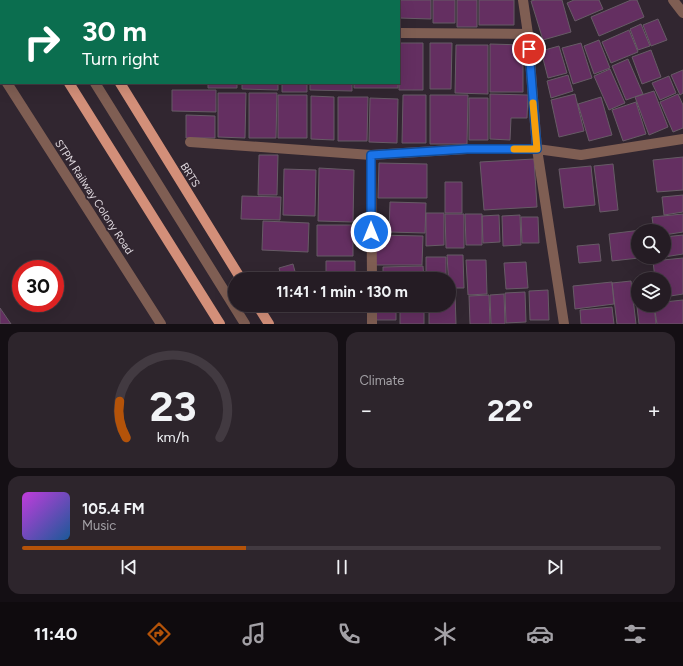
<!DOCTYPE html>
<meta charset="utf-8">
<style>
:root{--surface:#251c24;--page:#2d252c;--text:#f1f3f6;--muted:#a3a1a6;--line:#423a41;--accent:#b45309}
body{margin:0;font-family:Figtree,sans-serif;background:var(--page);color:var(--text);height:100vh;display:flex;flex-direction:column;font-size:15px;white-space:nowrap}
*{box-sizing:border-box;margin:0}
p{font-size:13px;color:var(--muted)}
.icon{flex:none;width:22px;height:22px;fill:none;stroke:currentColor;stroke-width:2;stroke-linecap:round;stroke-linejoin:round}
.map{position:relative;height:324px;overflow:hidden}
.panel{display:flex;flex-direction:column;gap:8px;padding:8px;background:#140f14;flex:1}
.panel>*{flex:none}
.guide{position:absolute;left:0px;top:0px;width:400px;height:84px;box-shadow:0 4px 16px #0002,0 0 0 1px var(--line);background:#0b6e4f;color:#fff;overflow:hidden}
.fabs{position:absolute;left:631px;top:224px;display:grid;gap:8px}
.fabs a{display:grid;place-items:center;width:40px;height:40px;border-radius:50%;background:var(--surface);box-shadow:0 4px 16px #0002,0 0 0 1px var(--line);font-size:20px}
.speed{position:absolute;left:12px;top:260px;display:flex;gap:8px;font-size:20px;font-weight:700;text-align:center}
.speed>*{display:grid;place-content:center;width:52px;height:52px;border-radius:50%;background:var(--surface);box-shadow:0 4px 16px #0002,0 0 0 1px var(--line);line-height:1}
.speed .limit{border:6px solid #d22;background:#fff;color:#111}
.pin{position:absolute;display:grid;place-items:center;width:34px;height:34px;color:#fff;margin:-17px;border:2px solid #fff;border-radius:50%;box-shadow:0 1px 4px #0007}
.me{position:absolute;width:44px;margin:-22px;rotate:0deg;stroke-linejoin:round;filter:drop-shadow(0 0 3px #0008)}
.turn{display:flex;align-items:center;gap:14px;height:84px;padding:0 16px;font-size:18px}
.turn .icon{width:52px;height:52px;stroke-width:2.5}
.turn b{display:block;font-size:28px;line-height:34px}
.big{font-size:30px;font-weight:700;line-height:1.1}
.panel .card{flex:1;display:flex;flex-direction:column;justify-content:center;gap:6px;min-width:0;padding:0 14px;border-radius:12px;background:var(--page)}
.panel .dial{align-items:center;gap:0}
.dial svg{height:104px;overflow:visible;fill:none;stroke:var(--line);stroke-width:7;stroke-linecap:round;text-anchor:middle}
.dial text{fill:var(--text);stroke:none}
.song{display:flex;align-items:center;gap:12px}
.cover{width:48px;height:48px;border-radius:6px;background:linear-gradient(135deg,hsl(290 70% 55%),hsl(210 70% 35%))}
.played{height:4px;border-radius:2px;background:linear-gradient(90deg,var(--accent) 35%,var(--line) 35%)}
.keys{display:flex;justify-content:space-around;direction:ltr}
.heat{display:flex;justify-content:space-between;align-items:center;font-size:22px;direction:ltr}
.panel .tiles{flex:1;display:grid;gap:8px;grid-template-columns:1fr 1fr}
.card:last-child{grid-column:span 2}
.trip{position:absolute;left:228px;top:272px;width:228px;height:40px;border-radius:20px;background:var(--surface);box-shadow:0 4px 16px #0002,0 0 0 1px var(--line);font-weight:700;line-height:40px;text-align:center}
.dock{display:flex;height:64px;justify-content:space-around;align-items:center;background:#0f0b0e;color:var(--muted)}
.dock .icon{width:28px;height:28px}
.dock .active{color:var(--accent)}
.dock b{font-size:18px;color:var(--text)}
.map>svg:first-child{display:block}
</style>
<div class="map">
<svg width="683" height="324" viewBox="0 0 683 324">
<rect width="100%" height="100%" fill="#312630"/>
<path fill="#642f61" stroke="#675b66" d="M106 0H133V1H107Z
M146 0H168V1H146Z
M169 0H195L169 1Z
M198 0H227L198 1Z
M232 0H253L232 1Z
M257 0H280L257 1Z
M307 0H326L307 1Z
M392 0H431V19L399 18V1Z
M433 0H455V23H433Z
M457 0H477V27H457Z
M479 0H514V25H479Z
M535 0H562L571 32 543 40 531 1Z
M574 0H599L603 9 575 21 567 3Z
M631 0H637L644 17 599 36 591 17Z
M658 19 667 40 651 46 643 25Z
M641 24 650 46 638 50 630 29Z
M629 30 638 52 611 63 602 42Z
M599 40 610 68 594 74 584 46Z
M399 43H423V90H399Z
M430 43H452L451 89H430Z
M581 43 592 78 573 84 562 48Z
M490 44 523 45V92H490Z
M456 45H488V94L455 93Z
M559 46 567 73 548 78 541 51Z
M651 50 661 77 642 84 632 57Z
M628 59 643 94 626 100 612 66Z
M610 69 625 103 609 110 594 76Z
M683 70V93L680 95 671 75Z
M568 75 573 91 551 98 547 81Z
M669 76 676 93 660 100 652 83Z
M169 83H200V84H169Z
M208 83H237V88H208Z
M242 83H278V90L242 89Z
M282 83H307V92H282Z
M310 83H352V91L310 90Z
M354 83H398V88H354Z
M172 90H216V112L172 111Z
M654 91 668 127 649 135 635 97Z
M218 93H246L245 138 218 137Z
M249 93H277L276 138H249Z
M490 94 528 95 527 118H511L510 140 490 139Z
M575 94 584 131 559 137 551 100Z
M678 94 683 105V128L673 132 660 102Z
M278 95H307V138H278Z
M403 95H426V143H402Z
M430 95H468L467 144H430Z
M311 96 334 97V140L311 139Z
M338 97H368L367 141H338Z
M601 97 612 135 589 141 578 104Z
M370 98 398 99 397 143 369 142Z
M469 98H488V140H469Z
M636 102 646 134 623 141 612 110Z
M186 115 215 116V138H186Z
M259 155H278L277 195H258Z
M683 157V190L657 192 653 160Z
M534 159 537 207 484 210 480 162Z
M379 163 427 164V198H378Z
M613 164 618 210 600 212 594 166Z
M591 166 595 205 564 208 559 169Z
M319 168 354 170 353 222 318 221Z
M284 169 316 170 315 216 283 215Z
M445 182H462V213H445Z
M683 195V212L664 215 662 197Z
M242 196 281 197 280 220 241 219Z
M390 202 426 203 425 233 389 232Z
M426 213H444V245L426 246Z
M445 214H464V248H446Z
M465 214H482V245H466Z
M683 214V232L664 235V231H654L652 217Z
M499 215 500 242 483 243 482 216Z
M520 215 521 245 503 246 502 216Z
M521 217H538L539 243H522Z
M263 221 309 223 308 252 262 250Z
M317 225H353V256H317Z
M649 229V231H638V257H648L612 261 609 234Z
M375 235 423 236 422 265H375Z
M683 235V254L664 257V237Z
M599 244 601 261 579 263 577 246Z
M447 255H463L464 288H449Z
M426 257H446V279H426Z
M683 258V294L664 297V279H655L653 261Z
M466 260H486L487 294 468 295Z
M326 261H355V279H326Z
M526 262 528 288 506 289 504 263Z
M293 264 297 279H282L279 268Z
M423 266 424 279H383V267Z
M638 280V305H654L656 324H639L634 281Z
M631 281 636 324H617L612 283Z
M612 282 614 304 575 309 573 286Z
M548 290 549 320H530L529 291Z
M525 292 526 322 506 323 505 293Z
M449 293H455L456 324H429V305H449Z
M504 294 505 324H491L490 295Z
M489 295 490 324H470L469 296Z
M683 300V324H657L654 305H664V302Z
M374 305H396V320H374Z
M400 305H424V324H400Z
M612 307 614 324H581L580 310Z
M0 308 11 324H0Z"/>
<g fill="none" stroke-linecap="round" stroke-linejoin="round">
<path stroke="#7f5e53" stroke-width="10" d="M44 0V1
M523 0 528 34 537 149 564 324
M673 0 683 13
M353 1V0
M399 33 528 34
M0 72 1 74
M7 83 161 324
M95 83 245 324
M190 142 371 155 467 149H537L581 155 683 139
M371 155 372 279
M372 305V324"/>
<path stroke="#d38f79" stroke-width="10" d="M14 0 15 1
M68 0 69 1
M69 83 220 324
M120 83 241 279
M257 305 269 324"/>
</g>
<g fill="none" stroke-linecap="round" stroke-linejoin="round">
<defs>
<path id="route" d="M371 232V155L467 149H537L529 49"/>
</defs>
<use href="#route" stroke="#114b97" stroke-width="10"/>
<use href="#route" stroke="#1a73e8" stroke-width="7"/>
<path stroke="#f59e0b" stroke-width="7" d="M514 149H537L533 103"/>
</g>
<g text-anchor="middle" dominant-baseline="central" stroke-width="4" stroke-linejoin="round" paint-order="stroke">
<g font-size="11" fill="#dfd8de" stroke="#312630">
<text transform="translate(190 175) rotate(58)">BRTS</text>
<text transform="translate(94 197) rotate(57)">STPM Railway Colony Road</text>
</g>
</g>
</svg>
<div class="fabs">
<a><svg class="icon" aria-label="search" viewBox="0 0 24 24"><circle cx="10" cy="10" r="6"/><path d="M15 15l6 6"/></svg></a>
<a><svg class="icon" aria-label="layers" viewBox="0 0 24 24"><path d="M12 4l9 5-9 5-9-5zM3 14l9 5 9-5"/></svg></a>
</div>
<div class="speed"><div class="limit">30</div></div>
<div class="pin" style="left:529px;top:49px;background:#d93025"><svg class="icon" aria-label="arrive" viewBox="0 0 24 24"><path d="M6 21V4h12l-3 4 3 4H6"/></svg></div>
<svg class="me" style="left:371px;top:232px" viewBox="-20 -20 40 40"><circle r="17" fill="#1a73e8" stroke="#fff" stroke-width="3"/><path d="M0-11L8 9 0 5-8 9z" fill="#fff"/></svg>
<div class="trip">11:41 · 1 min · 130 m</div>
<div class="guide">
<div class="turn"><svg class="icon" aria-label="right" viewBox="0 0 24 24"><path d="M7 20v-9h11M14 6l5 5-5 5"/></svg><div><b>30 m</b>Turn right</div></div>
</div>
</div>
<section class="panel">
<div class="tiles">
<div class="card dial"><svg viewBox="0 0 100 80">
<path d="M14 69A42 42 0 1 1 86 69"/>
<path d="M14 69A42 42 0 0 1 9 41" stroke="#b45309"/>
<text x="50" y="56" font-size="32" font-weight="700">23</text>
<text x="50" y="72" font-size="11">km/h</text>
</svg></div>
<div class="card"><p>Climate</p>
<div class="heat"><a>−</a><b class="big">22°</b><a>+</a></div>
</div>
<div class="card">
<div class="song"><i class="cover"></i><div><b>105.4 FM</b><p>Music</p></div></div>
<div class="played"></div>
<div class="keys"><svg class="icon" aria-label="previous" viewBox="0 0 24 24"><path d="M18 5L8 12l10 7zM5 5v14"/></svg><svg class="icon" aria-label="pause" viewBox="0 0 24 24"><path d="M8 5v14M16 5v14"/></svg><svg class="icon" aria-label="next" viewBox="0 0 24 24"><path d="M6 5l10 7-10 7zM19 5v14"/></svg></div>
</div>
</div>
</section>
<nav class="dock">
<b>11:40</b>
<svg class="icon active" aria-label="directions" viewBox="0 0 24 24"><path d="M12 3l9 9-9 9-9-9zM9 14v-3h6M13 9l2 2-2 2"/></svg>
<svg class="icon" aria-label="music" viewBox="0 0 24 24"><path d="M9 18V5l10-2v13"/><circle cx="6" cy="18" r="3"/><circle cx="16" cy="16" r="3"/></svg>
<svg class="icon" aria-label="phone" viewBox="0 0 24 24"><path d="M5 4h4l2 5-3 2q2 4 5 5l2-3 5 2v4C11 20 4 13 5 4z"/></svg>
<svg class="icon" aria-label="climate" viewBox="0 0 24 24"><path d="M12 3v18M4 7l16 10M4 17L20 7"/></svg>
<svg class="icon" aria-label="car" viewBox="0 0 24 24"><path d="M5 17H2v-5l4-1 3-4h7l3 4 3 1v5h-3M9 17h6M6 11h13"/><circle cx="7" cy="17" r="2"/><circle cx="17" cy="17" r="2"/></svg>
<svg class="icon" aria-label="filters" viewBox="0 0 24 24"><path d="M4 7h16M4 17h16"/><circle cx="9" cy="7" r="2"/><circle cx="15" cy="17" r="2"/></svg>
</nav>
